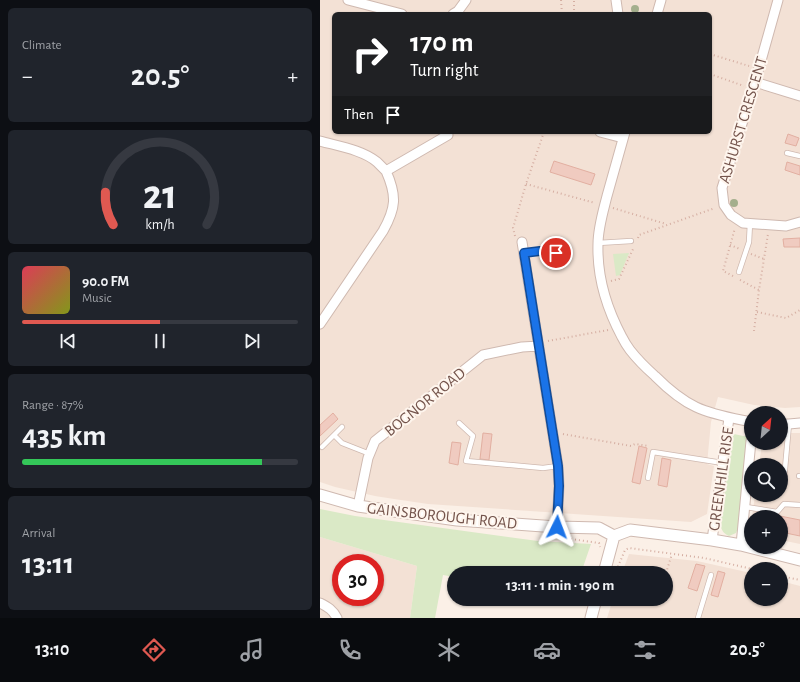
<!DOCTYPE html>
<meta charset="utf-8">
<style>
:root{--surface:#171b24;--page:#20242c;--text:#f1f3f6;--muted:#9ea1a6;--line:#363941;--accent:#e05951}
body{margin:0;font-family:"Alegreya Sans",sans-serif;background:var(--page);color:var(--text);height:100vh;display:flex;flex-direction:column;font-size:15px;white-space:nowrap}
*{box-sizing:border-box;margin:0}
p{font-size:13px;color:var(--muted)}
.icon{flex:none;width:22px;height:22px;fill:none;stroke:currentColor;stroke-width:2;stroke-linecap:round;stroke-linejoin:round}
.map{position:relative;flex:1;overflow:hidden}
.side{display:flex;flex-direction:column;gap:8px;padding:8px;background:#0d0f14;width:320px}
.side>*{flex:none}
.top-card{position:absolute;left:12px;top:12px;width:380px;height:122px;border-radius:6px;box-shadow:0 1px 3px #0004;background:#202124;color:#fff;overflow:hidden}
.needle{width:26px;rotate:27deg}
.tools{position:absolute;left:424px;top:406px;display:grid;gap:8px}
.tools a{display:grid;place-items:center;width:44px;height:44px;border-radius:50%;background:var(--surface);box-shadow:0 1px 3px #0004;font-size:20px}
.speed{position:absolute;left:12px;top:554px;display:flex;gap:8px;font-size:20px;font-weight:700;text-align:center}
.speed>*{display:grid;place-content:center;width:52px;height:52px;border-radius:50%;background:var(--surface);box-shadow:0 1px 3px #0004;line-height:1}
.speed .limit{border:6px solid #d22;background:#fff;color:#111}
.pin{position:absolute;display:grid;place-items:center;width:34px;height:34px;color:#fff;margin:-17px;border:2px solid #fff;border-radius:50%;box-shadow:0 1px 4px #0007}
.me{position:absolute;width:44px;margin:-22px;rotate:3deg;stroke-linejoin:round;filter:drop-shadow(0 0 3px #0008)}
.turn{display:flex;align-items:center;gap:14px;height:84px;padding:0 12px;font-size:18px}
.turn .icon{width:52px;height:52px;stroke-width:2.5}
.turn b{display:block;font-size:28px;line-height:34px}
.then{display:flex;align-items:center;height:38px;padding:0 12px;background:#0003;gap:8px;font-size:15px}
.big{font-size:30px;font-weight:600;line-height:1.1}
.side .tile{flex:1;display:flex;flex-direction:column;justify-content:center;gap:6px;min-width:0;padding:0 14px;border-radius:6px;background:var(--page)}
.side .dial{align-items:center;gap:0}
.dial svg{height:104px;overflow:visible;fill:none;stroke:var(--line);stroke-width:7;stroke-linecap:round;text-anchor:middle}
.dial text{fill:var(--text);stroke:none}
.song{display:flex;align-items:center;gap:12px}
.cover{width:48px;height:48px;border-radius:6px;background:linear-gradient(135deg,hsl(350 70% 55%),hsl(70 70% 35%))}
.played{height:4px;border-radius:2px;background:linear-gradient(90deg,var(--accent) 50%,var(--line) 50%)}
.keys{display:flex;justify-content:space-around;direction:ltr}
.heat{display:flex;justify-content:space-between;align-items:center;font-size:22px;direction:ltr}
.charge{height:6px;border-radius:3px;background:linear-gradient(90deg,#34c759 87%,var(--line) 0)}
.trip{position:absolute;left:127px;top:566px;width:226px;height:40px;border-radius:20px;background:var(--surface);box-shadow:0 1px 3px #0004;font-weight:600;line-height:40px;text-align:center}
.dock{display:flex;height:64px;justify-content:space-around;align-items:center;background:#090b0e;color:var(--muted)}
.dock .icon{width:28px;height:28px}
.dock .on{color:var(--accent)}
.dock b{font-size:18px;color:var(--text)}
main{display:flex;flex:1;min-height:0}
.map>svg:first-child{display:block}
</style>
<main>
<section class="side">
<div class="tile"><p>Climate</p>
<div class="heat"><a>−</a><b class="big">20.5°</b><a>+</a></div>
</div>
<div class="tile dial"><svg viewBox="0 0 100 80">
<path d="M14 69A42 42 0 1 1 86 69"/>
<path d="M14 69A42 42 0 0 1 8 44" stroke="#e05951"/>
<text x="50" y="56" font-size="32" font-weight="700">21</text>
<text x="50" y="72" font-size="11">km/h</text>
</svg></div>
<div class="tile">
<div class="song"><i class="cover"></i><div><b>90.0 FM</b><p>Music</p></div></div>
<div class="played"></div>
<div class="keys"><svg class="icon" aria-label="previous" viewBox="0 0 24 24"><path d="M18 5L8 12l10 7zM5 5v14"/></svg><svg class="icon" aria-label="pause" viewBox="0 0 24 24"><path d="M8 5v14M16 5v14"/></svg><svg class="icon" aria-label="next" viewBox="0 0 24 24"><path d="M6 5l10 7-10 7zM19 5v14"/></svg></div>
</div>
<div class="tile"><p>Range · 87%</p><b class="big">435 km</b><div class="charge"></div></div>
<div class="tile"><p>Arrival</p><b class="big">13:11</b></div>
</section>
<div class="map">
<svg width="480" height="618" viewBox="0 0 480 618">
<rect width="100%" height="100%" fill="#fbf0e7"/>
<path fill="#f3e1d5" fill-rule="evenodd" d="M0 0H480V407L465 408 434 405 398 397 391 422 387 464 394 466 387 514 371 522 108 504 74 499 55 496 15 487 0 482ZM14 14H390V132H14Z
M461 433H480V544L461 540V517H432L435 495H461V465H439L442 443H461Z
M0 537 97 566 90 618H0ZM21 563H55V597H21Z
M309 554 377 561 431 573V599H461V581L480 586V618H287L293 599H346V573H302Z"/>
<path fill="#dae9c6" d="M309 253 300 275 296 276 293 254Z
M414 434 428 437V440L418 528 416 533 409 536C403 533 402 531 400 524L413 435Z
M0 509 35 516 218 541 271 544 261 573H134V577L123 575 115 618H90L97 566 0 537Z"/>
<path fill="#f0cbc0" stroke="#e2afa1" d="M468 134 479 138 476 146 465 143Z
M234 161 275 174 271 185 230 172Z
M467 162 480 166V175L465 170Z
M480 238V247H464L463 239Z
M13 413 18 419 0 436V425Z
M163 433 172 434 169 460 160 459Z
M132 442 141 443 138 465 129 463Z
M319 446 327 448 320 484 312 482Z
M342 458 351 460 347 487 338 485Z
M440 512 480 520V536L461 532V517H439Z
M376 564 385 566 377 591 368 588Z
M398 571 405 573 398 597 391 595Z"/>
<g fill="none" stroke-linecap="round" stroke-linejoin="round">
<defs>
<path id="service" d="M467 153 480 156
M278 243 311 241
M204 253 220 251 236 253
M419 272 429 242 430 223
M139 423 153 436 146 461 223 468 238 466
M14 435 22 443 50 454
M2 447 22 427
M479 476H480
M328 478 333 452 403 463
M464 480 469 424
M426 507 457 512 464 504 480 505
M378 618 391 575"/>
<path id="minor" d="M28 0 82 14
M296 0 298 14
M458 0 435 82 402 188 404 205 411 215 423 223 466 226 480 222
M133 14 138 11 146 0
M337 14 341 0
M435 82 480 96
M280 132 303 138
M305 132C299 153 293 175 287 196 283 212 278 228 278 244 277 276 287 309 302 337 304 341 307 346 310 350 317 359 326 368 335 376 347 388 361 400 376 407 393 415 412 418 431 422
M0 141C18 146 43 150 57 162 60 165 63 168 66 171L128 135
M202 242 238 466 239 486 237 527
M0 324 63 231C76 208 77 196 66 171
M461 424H469L480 423
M38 506 48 458 55 441 163 355 202 347 219 346
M392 540 409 418
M421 545 431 441
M0 603C8 607 13 610 17 618"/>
<path id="tertiary" d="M0 495 38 506 137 520 237 527 279 528 294 536 310 530 392 540 421 545 480 560
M284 573 294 536
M271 618 276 599"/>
</defs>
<use href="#service" stroke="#cfb9b0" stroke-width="6"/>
<use href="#minor" stroke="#cfb9b0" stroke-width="11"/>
<use href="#tertiary" stroke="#cfb9b0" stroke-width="13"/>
<path stroke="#d5aea2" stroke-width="2" stroke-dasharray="1 3" stroke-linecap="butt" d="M241 0 242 14
M254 14V0
M390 54 429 66
M390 74 424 86
M206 184 275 203
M293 208 346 224
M195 236 193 228 206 184 224 132
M318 238 319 235 395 208
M410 245 420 249
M431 254 444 259
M413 276 403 271 415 228
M420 280 439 290
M291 281 299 279 314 247
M437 312 466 318 480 310
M434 331 439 290 448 234
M228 341 288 330
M243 434 311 446 315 444 329 446
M251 539 279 543 280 547
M296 568 297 569 305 550 309 548 384 558 432 569
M346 573 352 554
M461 576 480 580"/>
<use href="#service" stroke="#fff" stroke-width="4.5"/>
<use href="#minor" stroke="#fff" stroke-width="9"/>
<use href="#tertiary" stroke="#fff" stroke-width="11"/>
</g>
<g fill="#a4af8d">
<circle cx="315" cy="9" r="4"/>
<circle cx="414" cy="203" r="4"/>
</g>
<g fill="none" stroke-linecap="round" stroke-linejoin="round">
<defs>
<path id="route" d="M236 253 220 251 204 253 238 466 239 486 237 527"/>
</defs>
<use href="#route" stroke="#114b97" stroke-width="10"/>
<use href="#route" stroke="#1a73e8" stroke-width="7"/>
</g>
<g text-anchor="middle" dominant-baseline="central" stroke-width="4" stroke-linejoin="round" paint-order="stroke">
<g font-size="16" fill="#74544c" stroke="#fef5ed">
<text transform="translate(423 120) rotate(-73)">ASHURST CRESCENT</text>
<text transform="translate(105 402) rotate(-39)">BOGNOR ROAD</text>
<text transform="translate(401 479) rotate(-82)">GREENHILL RISE</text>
<text transform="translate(122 516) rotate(6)">GAINSBOROUGH ROAD</text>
</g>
</g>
</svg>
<div class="tools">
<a><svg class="needle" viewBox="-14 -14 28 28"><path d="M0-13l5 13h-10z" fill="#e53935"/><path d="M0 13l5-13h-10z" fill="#9ea1a6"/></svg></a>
<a><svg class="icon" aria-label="search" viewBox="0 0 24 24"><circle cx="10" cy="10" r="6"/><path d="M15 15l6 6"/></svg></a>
<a>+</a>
<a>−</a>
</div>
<div class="speed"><div class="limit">30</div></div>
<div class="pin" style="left:236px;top:253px;background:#d93025"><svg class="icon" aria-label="arrive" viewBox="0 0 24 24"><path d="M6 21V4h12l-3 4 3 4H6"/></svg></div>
<svg class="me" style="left:237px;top:527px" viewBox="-20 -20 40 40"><path d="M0-17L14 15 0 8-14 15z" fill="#1a73e8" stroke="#fff" stroke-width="4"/></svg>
<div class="trip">13:11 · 1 min · 190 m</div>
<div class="top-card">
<div class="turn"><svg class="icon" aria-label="right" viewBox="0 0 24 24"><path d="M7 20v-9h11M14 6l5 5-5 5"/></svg><div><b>170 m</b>Turn right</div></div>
<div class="then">Then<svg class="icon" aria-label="arrive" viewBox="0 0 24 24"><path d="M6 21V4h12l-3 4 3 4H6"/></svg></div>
</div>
</div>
</main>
<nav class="dock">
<b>13:10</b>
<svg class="icon on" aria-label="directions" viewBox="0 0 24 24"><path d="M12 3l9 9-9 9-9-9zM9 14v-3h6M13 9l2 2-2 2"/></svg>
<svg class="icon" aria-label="music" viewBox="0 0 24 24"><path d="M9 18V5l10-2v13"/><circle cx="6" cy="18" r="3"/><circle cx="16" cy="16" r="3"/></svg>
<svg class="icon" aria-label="phone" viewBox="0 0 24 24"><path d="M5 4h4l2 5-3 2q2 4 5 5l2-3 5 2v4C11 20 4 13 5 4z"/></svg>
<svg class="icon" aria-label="climate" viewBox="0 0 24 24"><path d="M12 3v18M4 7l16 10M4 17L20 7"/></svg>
<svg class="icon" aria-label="car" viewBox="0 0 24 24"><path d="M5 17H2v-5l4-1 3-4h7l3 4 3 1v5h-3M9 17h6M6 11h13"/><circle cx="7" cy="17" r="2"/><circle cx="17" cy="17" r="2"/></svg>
<svg class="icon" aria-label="filters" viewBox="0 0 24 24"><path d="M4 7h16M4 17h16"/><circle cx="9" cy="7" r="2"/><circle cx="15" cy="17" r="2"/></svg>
<b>20.5°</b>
</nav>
